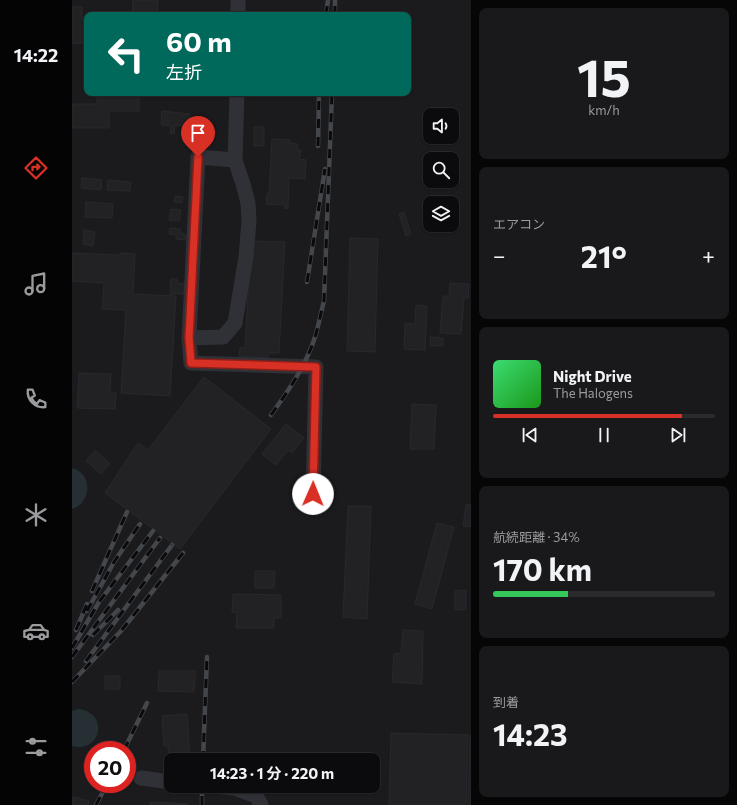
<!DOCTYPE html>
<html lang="ja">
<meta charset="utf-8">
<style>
:root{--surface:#0b0b0d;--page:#19191b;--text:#f1f3f6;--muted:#9a9b9d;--line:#2b2b2e;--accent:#d93025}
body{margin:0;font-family:Commissioner,"Noto Sans JP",sans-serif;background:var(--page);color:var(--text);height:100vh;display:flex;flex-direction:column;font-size:15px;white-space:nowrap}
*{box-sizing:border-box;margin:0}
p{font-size:13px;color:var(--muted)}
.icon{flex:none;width:22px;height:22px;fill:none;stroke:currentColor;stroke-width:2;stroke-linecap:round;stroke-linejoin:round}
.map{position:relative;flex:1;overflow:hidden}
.panel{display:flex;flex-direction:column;gap:8px;padding:8px;background:#060607;width:266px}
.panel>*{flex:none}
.guide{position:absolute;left:12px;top:12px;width:327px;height:84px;border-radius:8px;box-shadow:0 1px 3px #0004,0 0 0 1px var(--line);background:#00695c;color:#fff;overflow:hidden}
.tools{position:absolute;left:351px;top:108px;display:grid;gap:8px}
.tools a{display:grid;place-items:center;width:36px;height:36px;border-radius:8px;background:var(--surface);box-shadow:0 1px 3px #0004,0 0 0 1px var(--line);font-size:20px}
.speed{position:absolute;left:12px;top:741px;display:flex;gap:8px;font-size:20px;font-weight:700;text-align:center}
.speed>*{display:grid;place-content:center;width:52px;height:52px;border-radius:50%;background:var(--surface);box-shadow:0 1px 3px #0004,0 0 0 1px var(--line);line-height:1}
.speed .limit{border:6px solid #d22;background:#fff;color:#111}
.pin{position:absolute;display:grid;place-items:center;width:34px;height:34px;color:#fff;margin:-41px -17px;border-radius:50% 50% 50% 0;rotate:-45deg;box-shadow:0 0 4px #0007}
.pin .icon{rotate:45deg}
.me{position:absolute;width:44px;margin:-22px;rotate:1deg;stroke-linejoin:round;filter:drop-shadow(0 0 3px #0008)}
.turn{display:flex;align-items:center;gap:14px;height:84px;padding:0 16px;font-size:18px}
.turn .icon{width:52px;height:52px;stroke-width:2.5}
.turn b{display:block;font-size:28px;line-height:34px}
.big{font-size:30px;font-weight:700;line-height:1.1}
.panel .tile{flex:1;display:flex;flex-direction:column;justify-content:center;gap:6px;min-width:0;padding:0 14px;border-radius:8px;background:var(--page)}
.panel .dial{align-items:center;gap:0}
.dial b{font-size:52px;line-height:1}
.song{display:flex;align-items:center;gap:12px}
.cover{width:48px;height:48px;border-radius:6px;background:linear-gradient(135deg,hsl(140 70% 55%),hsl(120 70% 35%))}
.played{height:4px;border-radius:2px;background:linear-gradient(90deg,var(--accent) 85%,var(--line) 85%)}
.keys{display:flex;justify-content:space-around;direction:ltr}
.heat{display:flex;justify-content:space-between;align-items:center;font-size:22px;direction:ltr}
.charge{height:6px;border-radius:3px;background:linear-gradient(90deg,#34c759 34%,var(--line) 0)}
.trip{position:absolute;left:92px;top:753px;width:216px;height:40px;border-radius:8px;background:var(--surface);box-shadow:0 1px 3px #0004,0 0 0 1px var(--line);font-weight:700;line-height:40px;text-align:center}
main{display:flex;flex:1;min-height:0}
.menu{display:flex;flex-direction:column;width:72px;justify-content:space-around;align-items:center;background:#040405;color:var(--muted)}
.menu .icon{width:28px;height:28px}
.menu .on{color:var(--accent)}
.menu b{font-size:18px;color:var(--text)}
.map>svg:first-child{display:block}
</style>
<main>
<nav class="menu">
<b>14:22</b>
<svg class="icon on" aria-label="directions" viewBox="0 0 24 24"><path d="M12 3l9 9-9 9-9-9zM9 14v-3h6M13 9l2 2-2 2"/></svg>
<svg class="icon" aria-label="music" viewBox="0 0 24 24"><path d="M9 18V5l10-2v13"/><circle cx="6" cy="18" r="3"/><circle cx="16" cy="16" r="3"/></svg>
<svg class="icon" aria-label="phone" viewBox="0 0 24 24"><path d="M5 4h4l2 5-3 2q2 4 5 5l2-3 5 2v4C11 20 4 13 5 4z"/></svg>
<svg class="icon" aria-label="climate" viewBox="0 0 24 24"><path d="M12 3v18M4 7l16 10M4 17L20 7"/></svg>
<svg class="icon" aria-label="car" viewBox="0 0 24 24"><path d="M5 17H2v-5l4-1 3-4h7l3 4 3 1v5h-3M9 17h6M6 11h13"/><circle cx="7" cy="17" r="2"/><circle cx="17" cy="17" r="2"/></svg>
<svg class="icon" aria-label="filters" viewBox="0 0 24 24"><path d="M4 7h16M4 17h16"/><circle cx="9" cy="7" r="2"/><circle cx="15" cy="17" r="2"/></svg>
</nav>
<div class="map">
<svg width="399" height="805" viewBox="0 0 399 805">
<rect width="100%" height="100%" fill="#0f0f11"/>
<path fill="#1b1b1e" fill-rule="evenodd" d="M0 0H399V805H0ZM15 15H336V93H15ZM358 115H380V137H358ZM358 159H380V181H358ZM358 203H380V225H358ZM21 750H55V784H21ZM99 760H301V786H99Z"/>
<path fill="#262f34" d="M0 468C21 473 20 503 0 509Z
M6 709C38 712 29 754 0 746V711Z"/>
<path fill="#222225" stroke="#29292d" d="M61 0H86L85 15H60Z
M0 7H10V17H15V44L0 43Z
M25 93H67V111H37V128H0V104H25Z
M90 111 118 114 116 127 103 125 102 134 98 133 99 126 89 125Z
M182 127H192V146H182Z
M200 139 218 140V143L226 144 225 149 229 150 227 159 234 160 233 179 217 178 216 209 212 208 213 203 211 202 210 205 194 204 195 194H197Z
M10 178 30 180 29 190 9 188Z
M36 180 59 182 58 191 35 190Z
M103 196 111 197 110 203 102 202Z
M14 202 41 204 40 218 13 217Z
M99 209 109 210 107 221 97 220Z
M332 212 339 234 334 236 327 214Z
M98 228 108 229V232L114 235 113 240 104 239V235L97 234Z
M12 230 23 232 21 246 11 244Z
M278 238 306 239 303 352 275 351Z
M179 241 213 242 207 353H196V358L167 356 168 348H173Z
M0 253 48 255V253L63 254 61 294 104 296 98 396 49 393 54 310 30 309 32 283 0 281Z
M99 279H105V283L113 284 112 294H98Z
M378 283 397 284 396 298H392L389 334 368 333 371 296H377Z
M344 305 355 306 353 350 332 349 333 323 343 324Z
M358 337 371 338V346H358Z
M7 373 39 374 38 393H44L43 409 5 408Z
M132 377 199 429 108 549 33 493 66 443 76 450Z
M340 404 364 405 362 449H338Z
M214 424 232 438 220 453 216 450 204 465 190 454Z
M23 450 38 464 29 474 14 461Z
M394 504 399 505V527L391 526Z
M276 506H299L295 619 271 617Z
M365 523 382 527 360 609 343 604Z
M183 571H203L202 588H183Z
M394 590V609L383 610V591Z
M161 594 209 595V618H202V628H164L165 612H160Z
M331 630 351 631 350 684 320 682 322 654 329 653Z
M87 671H124L122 692 86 691Z
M33 676H48V689H33Z
M115 714 118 760H99V772H97L96 746H92L90 716Z
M319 733 396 735 394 805H317Z
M398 735H399V805H396Z
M1 797 17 801 16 805H0Z
M79 802 116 804V805H78Z"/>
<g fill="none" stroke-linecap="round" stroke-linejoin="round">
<path stroke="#303136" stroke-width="15" d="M166 15V0
M163 160 126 157 117 338 119 363 244 367 241 494
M117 338 151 337 163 323 174 257 177 221 176 203 171 184 163 160 165 93
M69 778 99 782
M141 786 162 788 184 796 189 805"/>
<defs>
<path id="rail" d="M254 15 256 0
M263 15V0
M246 146 247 93
M235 282 253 169
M199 415C217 390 235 364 244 334 247 323 249 312 252 301L260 93
M20 591 55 512
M15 611 42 562 68 524
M4 630 15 604
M21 635 46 610
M0 648 27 602 81 531
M0 657 88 538
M14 661 100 545
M0 682 49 631 111 553
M52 750 75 703
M131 760 135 657
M24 805 35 784
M130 805V786"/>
</defs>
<use href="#rail" stroke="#43464b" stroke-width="4.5"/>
<use href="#rail" stroke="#0a0a0c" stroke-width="3" stroke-dasharray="9" stroke-linecap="butt"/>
</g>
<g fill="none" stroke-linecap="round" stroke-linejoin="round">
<defs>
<path id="route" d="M126 157 117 338 119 363 244 367 241 494"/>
</defs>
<use href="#route" stroke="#8d1f18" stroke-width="10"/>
<use href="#route" stroke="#d93025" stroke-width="7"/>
</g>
</svg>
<div class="tools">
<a><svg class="icon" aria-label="sound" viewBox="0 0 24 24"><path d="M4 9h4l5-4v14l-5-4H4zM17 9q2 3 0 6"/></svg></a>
<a><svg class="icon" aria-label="search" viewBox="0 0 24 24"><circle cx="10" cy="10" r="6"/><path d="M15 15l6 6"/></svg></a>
<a><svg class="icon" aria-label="layers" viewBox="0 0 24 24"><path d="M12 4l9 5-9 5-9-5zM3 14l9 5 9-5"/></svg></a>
</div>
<div class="speed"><div class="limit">20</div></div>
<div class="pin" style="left:126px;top:157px;background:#d93025"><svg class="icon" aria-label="arrive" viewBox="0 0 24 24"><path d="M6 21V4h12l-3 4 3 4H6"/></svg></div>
<svg class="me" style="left:241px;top:494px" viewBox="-20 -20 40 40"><circle r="19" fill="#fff"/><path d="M0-13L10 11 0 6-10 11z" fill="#d93025"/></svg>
<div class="trip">14:23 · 1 分 · 220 m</div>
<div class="guide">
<div class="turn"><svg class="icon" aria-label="left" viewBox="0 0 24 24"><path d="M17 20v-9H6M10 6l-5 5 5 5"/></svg><div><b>60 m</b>左折</div></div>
</div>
</div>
<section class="panel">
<div class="tile dial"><b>15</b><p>km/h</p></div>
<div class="tile"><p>エアコン</p>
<div class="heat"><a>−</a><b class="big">21°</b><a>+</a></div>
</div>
<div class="tile">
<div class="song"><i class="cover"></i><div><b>Night Drive</b><p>The Halogens</p></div></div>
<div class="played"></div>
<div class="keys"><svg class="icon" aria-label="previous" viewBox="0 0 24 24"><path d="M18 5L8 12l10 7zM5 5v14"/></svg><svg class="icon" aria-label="pause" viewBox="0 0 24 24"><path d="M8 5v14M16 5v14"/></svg><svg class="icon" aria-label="next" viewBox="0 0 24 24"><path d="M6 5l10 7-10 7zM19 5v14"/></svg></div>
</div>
<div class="tile"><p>航続距離 · 34%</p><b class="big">170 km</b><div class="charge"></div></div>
<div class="tile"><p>到着</p><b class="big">14:23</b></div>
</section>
</main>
